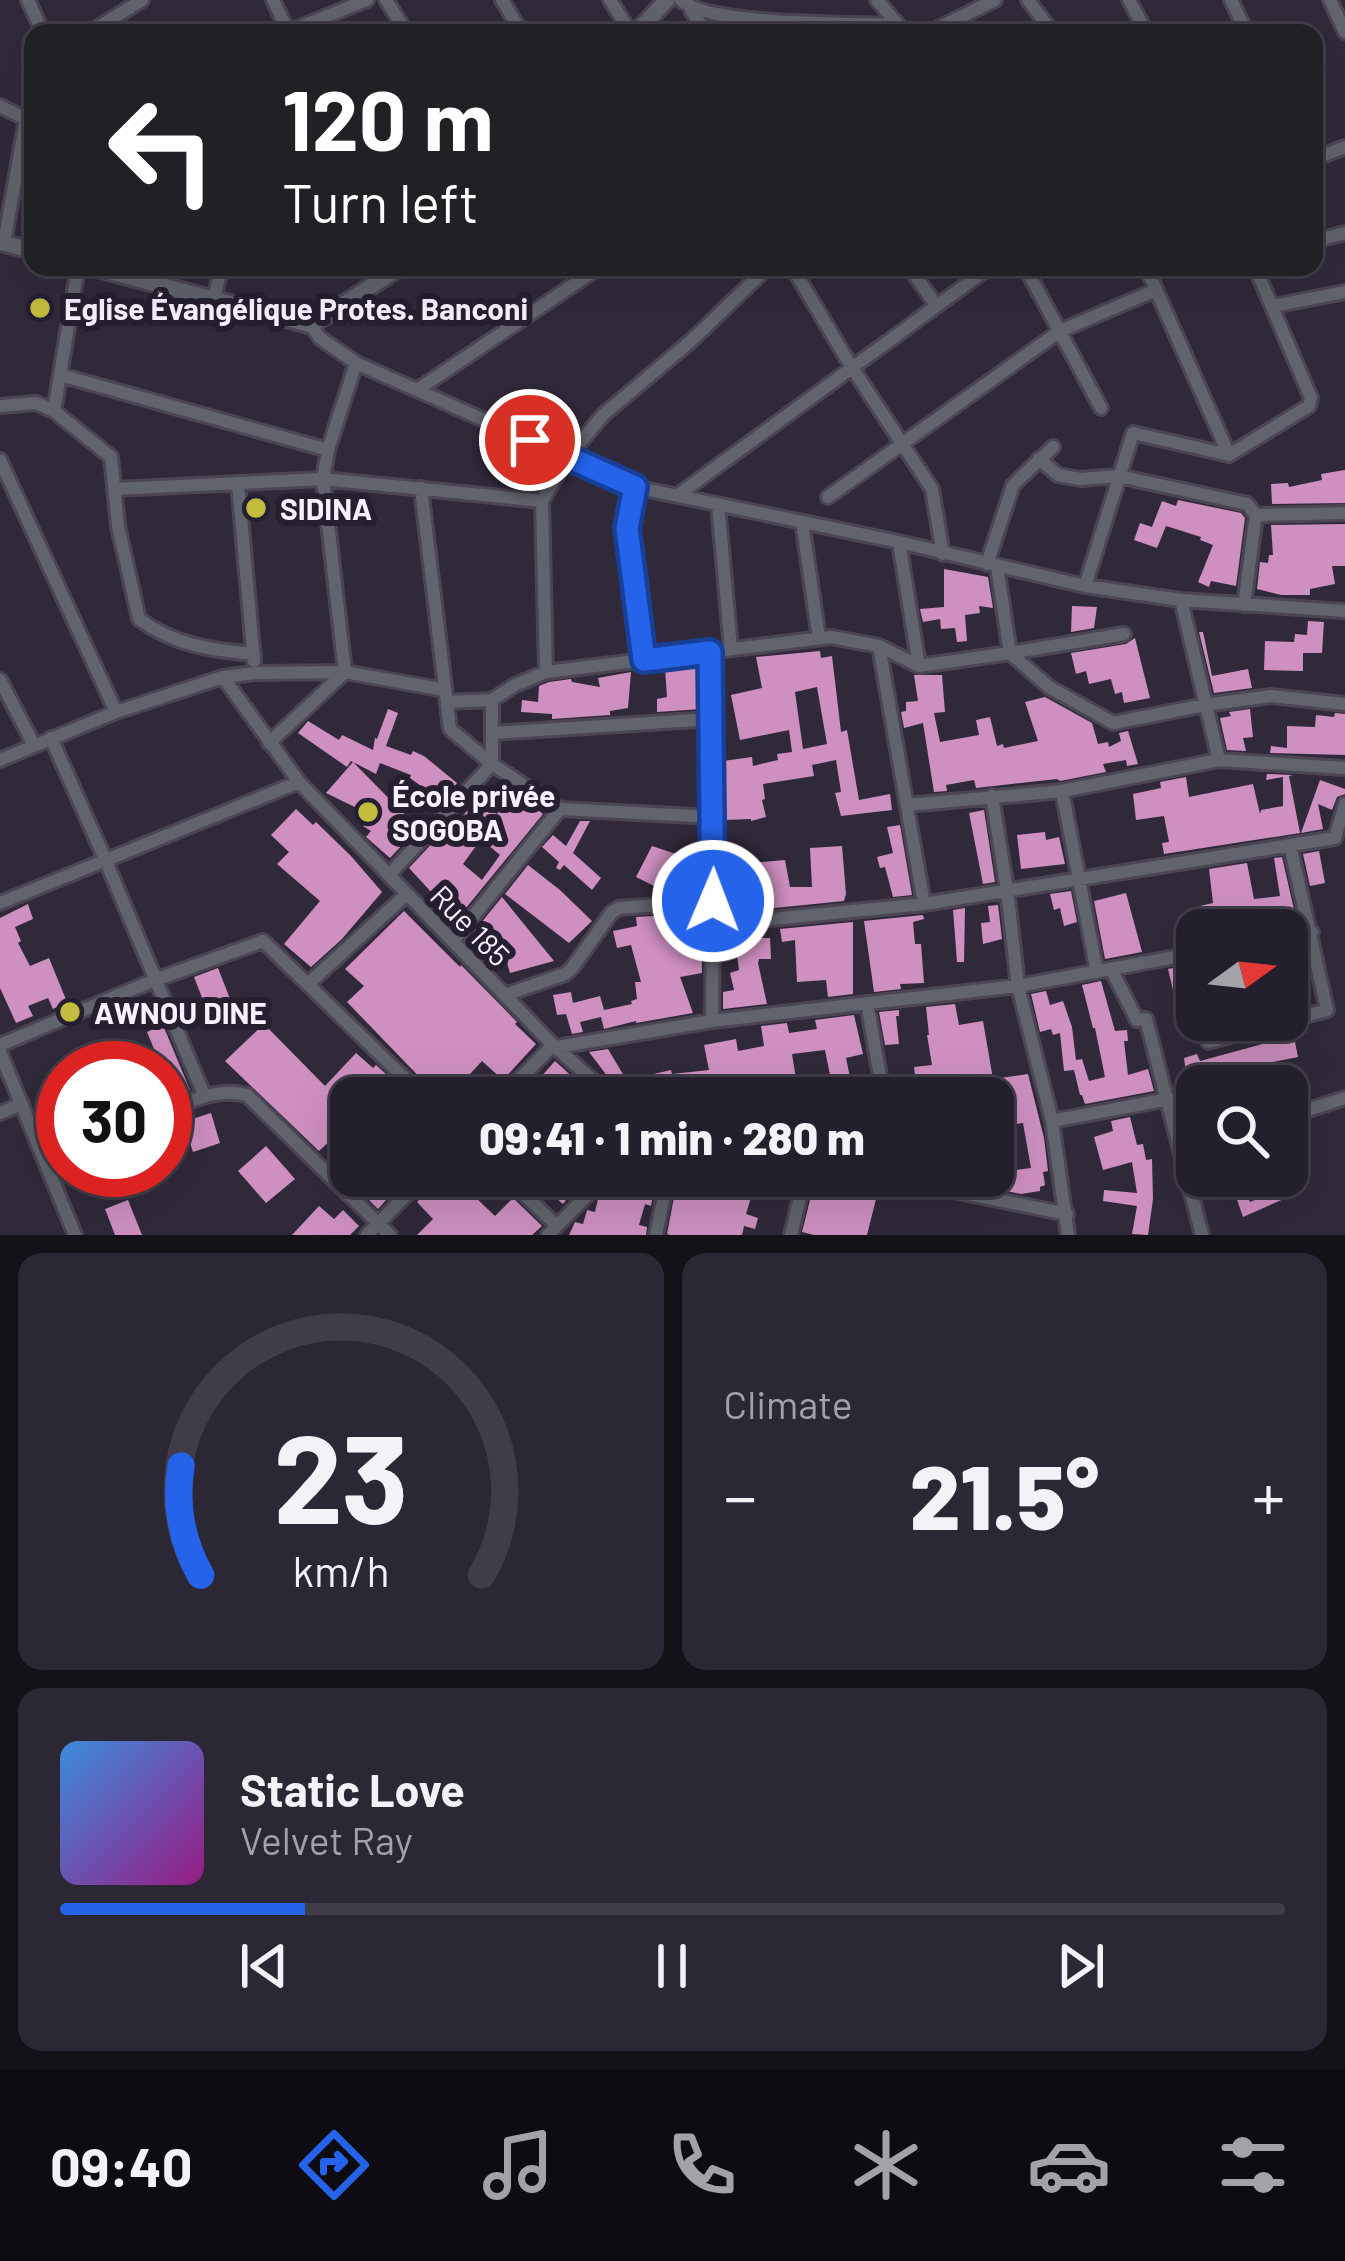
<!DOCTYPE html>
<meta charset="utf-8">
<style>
:root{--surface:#241f2c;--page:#2c2734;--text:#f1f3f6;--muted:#a3a2a9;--line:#413d48;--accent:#2563eb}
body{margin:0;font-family:Barlow,sans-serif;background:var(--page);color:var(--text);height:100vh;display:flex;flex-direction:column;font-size:45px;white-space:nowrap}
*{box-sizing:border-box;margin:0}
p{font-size:39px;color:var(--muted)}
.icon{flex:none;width:66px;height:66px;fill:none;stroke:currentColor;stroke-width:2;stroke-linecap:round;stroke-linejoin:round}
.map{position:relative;height:1235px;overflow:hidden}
.side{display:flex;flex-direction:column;gap:18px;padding:18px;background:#141118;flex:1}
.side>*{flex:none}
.hud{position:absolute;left:24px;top:24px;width:1299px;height:252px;border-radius:24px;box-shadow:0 12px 48px #0002,0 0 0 3px var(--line);background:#202124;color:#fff;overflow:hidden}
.needle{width:78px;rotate:75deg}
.buttons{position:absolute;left:1176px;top:909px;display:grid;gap:24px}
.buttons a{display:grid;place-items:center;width:132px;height:132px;border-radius:24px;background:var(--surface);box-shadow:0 12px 48px #0002,0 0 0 3px var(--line);font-size:60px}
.speed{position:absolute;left:36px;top:1041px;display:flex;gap:24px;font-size:60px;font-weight:700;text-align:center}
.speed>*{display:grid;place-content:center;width:156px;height:156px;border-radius:50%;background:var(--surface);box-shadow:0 12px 48px #0002,0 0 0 3px var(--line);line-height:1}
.speed .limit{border:18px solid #d22;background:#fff;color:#111}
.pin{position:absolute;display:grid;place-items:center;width:102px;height:102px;color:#fff;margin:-51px;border:6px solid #fff;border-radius:50%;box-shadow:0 3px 12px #0007}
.me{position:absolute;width:132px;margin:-66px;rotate:1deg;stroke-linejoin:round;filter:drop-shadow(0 0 9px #0008)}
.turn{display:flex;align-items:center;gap:42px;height:252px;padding:0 60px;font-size:54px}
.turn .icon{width:156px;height:156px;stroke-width:2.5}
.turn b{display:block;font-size:84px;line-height:102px}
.big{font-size:90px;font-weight:800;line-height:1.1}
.side .card{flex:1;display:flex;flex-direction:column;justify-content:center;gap:18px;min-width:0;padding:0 42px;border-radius:24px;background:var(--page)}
.side .dial{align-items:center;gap:0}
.dial svg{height:312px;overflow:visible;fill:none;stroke:var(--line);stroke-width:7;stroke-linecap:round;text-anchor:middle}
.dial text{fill:var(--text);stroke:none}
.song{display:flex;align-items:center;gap:36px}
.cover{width:144px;height:144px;border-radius:18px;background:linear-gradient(135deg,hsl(210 70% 55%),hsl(310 70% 35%))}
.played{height:12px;border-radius:6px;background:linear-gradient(90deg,var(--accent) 20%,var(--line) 20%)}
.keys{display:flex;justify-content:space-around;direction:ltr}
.heat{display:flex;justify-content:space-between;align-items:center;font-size:66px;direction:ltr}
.side .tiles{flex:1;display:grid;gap:18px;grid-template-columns:1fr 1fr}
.card:last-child{grid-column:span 2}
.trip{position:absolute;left:330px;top:1077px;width:684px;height:120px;border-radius:24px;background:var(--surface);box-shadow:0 12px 48px #0002,0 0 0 3px var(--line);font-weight:800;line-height:120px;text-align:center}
.menu{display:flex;height:192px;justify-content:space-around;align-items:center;background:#0e0c12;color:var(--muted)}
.menu .icon{width:84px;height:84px}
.menu .selected{color:var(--accent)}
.menu b{font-size:54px;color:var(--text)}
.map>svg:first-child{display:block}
</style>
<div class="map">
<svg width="1345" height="1235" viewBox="0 0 1345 1235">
<rect width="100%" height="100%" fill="#30293a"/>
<path fill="#ce90bf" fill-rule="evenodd" d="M1345 470V503L1272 504 1271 484 1288 483 1289 487 1322 480 1321 474Z
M1178 500 1241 513 1245 518 1236 586 1211 581 1209 587 1198 582 1213 545 1200 540 1201 537 1166 526 1157 548 1134 540 1140 523 1152 527 1162 501 1176 506Z
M1345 524V566H1332L1335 584 1310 589V595H1281L1257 589 1260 562 1268 563 1269 555H1273L1271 525Z
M944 569 988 577 993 608 979 606 980 613 965 615 967 641 957 642 955 628 941 629 940 619 923 622 920 609 944 607Z
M1072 606 1097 607 1094 628 1071 632Z
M1308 621 1324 622 1322 653H1303V671L1264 670 1265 641 1294 642 1295 634 1307 635Z
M1199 632H1203L1212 676 1248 669 1252 688 1214 693Z
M1135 638 1150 698 1124 703 1122 692 1115 694 1111 679 1089 684 1086 671 1076 674 1071 653 1126 644Z
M820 651 821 658 832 656 841 732 847 730 859 800 890 794 892 810 841 816 835 793 841 792 836 760 812 765 814 776 763 784 765 799 762 800 766 817 751 821V819L724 820 723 761 752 757 753 766 778 760 777 754 792 752 789 730 740 740 731 695 762 688 756 657ZM817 687 827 744 803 749 795 692Z
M698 664 701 709 657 712V699L667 697 665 668Z
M631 672 628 708 610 711V715L552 719V714L521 712 522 700 538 702 539 686 549 682 571 679 572 682 600 687 598 678Z
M914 675H942L945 712 934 713 940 742 979 735 976 720 990 717 997 746 1003 744 1004 748 1038 741 1025 702 1045 697 1092 723 1098 744 1108 742 1109 747 1121 741 1119 733 1128 731 1138 764 1127 766 1126 760 1103 764 1106 772 1060 781 1057 779 976 788 974 780 946 785 947 791 934 792 923 723 904 728 901 712 906 711V702L918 701Z
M388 709 398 713 386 746 411 755 413 751 424 756 457 783 450 792 439 784 432 794 410 778 411 775 380 763 376 774 351 761 347 767 298 733 308 721 339 740 342 735 373 750 375 738 377 739Z
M1250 709 1253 737 1243 738 1246 751 1227 750 1220 718 1231 716 1229 712Z
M1335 713 1345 714V755L1270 753 1271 746 1287 748V726L1315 727 1316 715 1334 717Z
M353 762 418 828 390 858 366 837 371 831 363 826 371 815 326 793Z
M1267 774 1293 775 1289 776 1300 833 1164 854 1162 843 1169 842 1164 816 1136 820 1133 794 1161 788 1160 782 1186 777 1189 797 1253 784 1260 814 1261 810 1283 806V777L1266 780Z
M1320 780 1345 789V794L1337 797 1332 810 1318 804 1323 829 1301 833Z
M514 791 543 814 452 925 428 900 433 894 409 868 455 819 459 821 477 798 497 814ZM481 839 500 855 482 880 463 864Z
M296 809 313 825 316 822 351 856 382 892 342 939 311 967 284 944 320 901 277 864 289 852 271 835Z
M984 810 995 882 983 884 969 813Z
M580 821H590L573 853 601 878 592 890 564 865 560 870 556 868 559 862 542 847 553 835 566 846Z
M900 825 912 895 893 897 885 867 880 868 877 857 893 853 887 827Z
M1045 832 1046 840 1059 837 1065 864 1021 869 1017 835Z
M652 846 679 855 662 890 636 877Z
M842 846 846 894 844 901 724 913V884L746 887 745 873 750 872V863L785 860 790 887H812L810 848Z
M1319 851 1325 883 1310 886 1303 854Z
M1282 857 1296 918 1291 919 1293 924 1279 930H1205L1200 906 1213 903 1209 869 1247 863 1254 899 1280 896 1274 858Z
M528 865 560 890 592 921 569 943 505 894Z
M1071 891 1077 922 1064 926 1060 908 1054 910 1050 894Z
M1126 893 1142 952 1105 959 1094 901Z
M502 897 554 961 510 973 504 952 496 963 468 939Z
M28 904 33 919 15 927 21 941 18 943 30 966 49 958 67 1002 53 1009 48 998 28 1006 33 1016 16 1023 0 988V918Z
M998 905 1002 939 983 944 981 923 990 922 988 906Z
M965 908 964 962H957L953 910Z
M404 911 460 967 461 965 517 1022 515 1024 536 1044 503 1080 482 1061 448 1098H435L432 1090 347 1002 364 986 345 969Z
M670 915 673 932 701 929 702 973 680 977 693 1013 636 1023V1021L604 1029 601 1017 580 1022 583 1032 572 1034 566 1014 557 1015 553 995 571 992 573 1003 600 996 604 1010 632 1004 631 1001 637 999 635 982H641L631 945 617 948 613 931 637 926 636 917Z
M923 915 924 919 913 922 915 944H921L924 983 900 984 901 989 874 992 864 921Z
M853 922V994L828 997 826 980 797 982 795 940 782 942 780 929Z
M758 931 760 938H770L771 959H759L758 963 767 1004 723 1009V992L734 990 730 973 739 970 734 935Z
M1197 964V1003L1177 1007 1168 969Z
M218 968 234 1009 210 1018 194 977Z
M1101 981 1115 1031 1127 1030 1128 1041H1124L1128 1075 1148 1069 1154 1091 1085 1104 1082 1095H1080L1074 1070 1064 1071 1060 1033 1053 1035 1051 1029 1040 1032 1031 994 1046 991 1050 1005 1063 1001 1072 1027 1076 1060 1082 1059 1089 1081 1105 1077 1095 1028H1093L1082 985Z
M955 1004 959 1025 983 1021 993 1079 1028 1074 1044 1138 1048 1171 1043 1172 1045 1185 1040 1187V1191L1021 1194 1006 1191 1008 1171 1031 1168 1023 1123 993 1127V1098H980L979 1087 963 1090 960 1077 916 1083 914 1067 932 1065 927 1035H929L926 1007Z
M899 1010V1016H896L899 1044 885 1045 879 1012Z
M854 1015 863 1054 846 1058 851 1082 868 1077 873 1094 858 1098 857 1095 825 1098 823 1087 832 1085 825 1050 792 1054 797 1085 764 1090 766 1098H672L669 1084 632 1094 628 1080 671 1070 672 1074 709 1070 704 1045 736 1039 738 1051 764 1046 761 1026 787 1023 789 1033 817 1029 815 1020Z
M264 1024 325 1086 356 1053 373 1068 376 1065 386 1074 379 1082 393 1098H351V1136L344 1128 319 1151 225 1061Z
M163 1025 190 1090 174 1097 165 1075V1068H162L147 1032Z
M1284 1033 1286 1044 1295 1042 1298 1057 1258 1065 1264 1086H1188L1184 1058 1197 1054 1200 1061 1270 1042 1268 1037Z
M608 1049 624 1076 611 1081 589 1052Z
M555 1061 578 1082 576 1085 591 1098H543L551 1090 539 1079Z
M1197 1095V1174L1179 1103V1100Z
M211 1113 220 1143 193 1152 183 1122Z
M1130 1117 1137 1145 1143 1144 1146 1160 1152 1159 1153 1199 1148 1235 1132 1234 1137 1206 1103 1201 1104 1190 1137 1193 1132 1162 1103 1170 1094 1137 1113 1131 1111 1121Z
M266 1146 295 1179 266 1203 238 1171Z
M382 1176H408L378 1209 360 1191 367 1182 373 1187Z
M440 1176H484L490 1183 475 1197 495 1216 513 1198 542 1226 532 1235H417L433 1219 417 1202Z
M544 1176H554L573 1191 563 1204 538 1183Z
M617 1176H657L651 1206 645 1204 639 1225 647 1227 646 1235H569L575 1222 583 1224 587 1210 595 1212 598 1199Z
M678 1176H783L778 1197 753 1191 746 1214 758 1218 755 1229 744 1226 742 1235H670L667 1234Z
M816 1176 878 1191 867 1235H814L802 1232Z
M1229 1176H1241L1250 1202 1283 1188 1286 1198 1243 1217Z
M128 1200 142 1235H115L105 1209Z
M319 1206 334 1219 343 1210 359 1226 350 1235H292Z"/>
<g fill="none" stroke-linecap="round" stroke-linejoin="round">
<defs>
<path id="minor" d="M28 0 43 33
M273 0 288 31
M386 0 407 33
M502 0 522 33
M610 0 631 33
M681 0C707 26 855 23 897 25
M877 0 905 33
M1028 0 1053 33
M1129 0 1147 33
M1231 0 1247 33
M1330 0 1345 32
M691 10 706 33
M89 33 142 0
M285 33 367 0
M928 33 995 0
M0 106 26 119H32
M1314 159 1345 147
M1314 241 1345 233
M4 243 26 119
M792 267 851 366 932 489 943 554
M909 267 936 305
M1025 267 1101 408
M1146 267 1229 455
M213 301 222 267
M1273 306 1345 292
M311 325 320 338 356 363 635 487 899 542 1085 586 1181 600 1345 611
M60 375 328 450
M417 390 600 267
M0 406 36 403 54 411 111 457 118 526 139 619C174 645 211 650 254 654
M54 411 78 267
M1039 459 1058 475 1080 479 1119 476 1247 504 1256 515 1345 513
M0 460 116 712
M238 483 254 661
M635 487 627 528 644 660
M421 488 450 729 492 764 560 809 714 817
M114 489 323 479 542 501
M678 495 990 267
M828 497 1060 331 1156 290
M718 504 731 649
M802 522 819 638
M899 542 919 666
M987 564 1013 485 1053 447
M997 566 1010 653 1124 634
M1085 586 1133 433 1229 455 1309 406 1311 398 1255 267
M1244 605 1256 515
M879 646 924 904
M710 652 714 817 712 1021
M345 672 323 479 328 450 356 363
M546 672 542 501 568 457 603 415 692 340 768 267
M223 677 299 782 553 1045 613 1098
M0 680 34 745
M447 702 492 700 515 685 546 672 831 637 879 646 919 666 1010 653 1049 687 1113 723 1205 705 1271 696 1345 704
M492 733 712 719
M51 738 105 859 204 1095
M269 743 344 673
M0 760 116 712 223 677 255 673 345 672 445 690
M1219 760 1345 768
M1062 791 1097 972
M992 796 1007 890 1018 986 1052 1121 1068 1235
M907 805 1062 791 1219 760 1181 600
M389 875 492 764V700
M0 903 299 782
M712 925 924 904 1335 838 1345 804
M1287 936 1312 932
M453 941 560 809
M1111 969 1137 1020 1146 1019 1202 1235
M308 984 407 894
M505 995 565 974 572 968 612 912 619 908 713 901
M867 1003 884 1098
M1208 1042 1327 1010 1290 845
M0 1045 155 980 263 941 425 1098
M557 1047 712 1021 1018 986 1197 953
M0 1052 75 1235
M501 1098 553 1045
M165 1112C191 1101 218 1087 247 1095L390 1235
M0 1113 22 1104
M1287 1117 1345 1098
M1052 1121 1169 1099
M46 1164 63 1156
M505 1176 557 1226
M879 1176 1067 1214
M367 1235 425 1176
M548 1235 606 1176
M656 1235 668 1176
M791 1235 805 1176"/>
<path id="tertiary" d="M636 33 667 0
M0 242 33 251
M92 267 311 325 401 267"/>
</defs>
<use href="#minor" stroke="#4c4555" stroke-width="18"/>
<use href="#tertiary" stroke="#4c4555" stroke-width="21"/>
<use href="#minor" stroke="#61646c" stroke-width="12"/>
<use href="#tertiary" stroke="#61646c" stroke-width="15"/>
</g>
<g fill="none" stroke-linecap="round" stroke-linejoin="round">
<defs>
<path id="route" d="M530 440 635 487 627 528 644 660 710 652 713 901"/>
</defs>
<use href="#route" stroke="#184099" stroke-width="30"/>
<use href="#route" stroke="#2563eb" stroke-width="21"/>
</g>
<g fill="#c2bd3f" stroke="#261f30" stroke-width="4.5">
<circle cx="40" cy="308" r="12"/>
<circle cx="256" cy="508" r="12"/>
<circle cx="368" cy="812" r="12"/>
<circle cx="70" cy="1012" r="12"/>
</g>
<g text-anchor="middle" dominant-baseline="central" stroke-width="12" stroke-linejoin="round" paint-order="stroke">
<g font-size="30" font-weight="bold" fill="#f7f2fe" stroke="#261f30" text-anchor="start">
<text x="64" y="308">Eglise Évangélique Protes. Banconi</text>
<text x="280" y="508">SIDINA</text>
<text x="392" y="795">École privée<tspan x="392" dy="34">SOGOBA</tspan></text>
<text x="94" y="1012">AWNOU DINE</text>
</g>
<g font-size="30" fill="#f7f2fe" stroke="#261f30">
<text transform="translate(471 925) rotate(46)">Rue 185</text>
</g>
</g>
</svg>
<div class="buttons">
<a><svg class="needle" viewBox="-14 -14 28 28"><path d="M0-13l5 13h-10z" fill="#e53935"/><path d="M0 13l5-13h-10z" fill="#a3a2a9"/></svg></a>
<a><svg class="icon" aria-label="search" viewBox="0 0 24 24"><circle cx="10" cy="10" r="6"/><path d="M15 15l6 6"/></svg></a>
</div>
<div class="speed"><div class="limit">30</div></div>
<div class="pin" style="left:530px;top:440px;background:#d93025"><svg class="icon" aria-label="arrive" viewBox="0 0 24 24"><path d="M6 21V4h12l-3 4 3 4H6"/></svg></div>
<svg class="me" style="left:713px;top:901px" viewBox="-20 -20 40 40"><circle r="17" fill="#2563eb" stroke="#fff" stroke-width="3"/><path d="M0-11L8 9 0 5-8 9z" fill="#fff"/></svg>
<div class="trip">09:41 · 1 min · 280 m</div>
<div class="hud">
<div class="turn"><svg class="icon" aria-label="left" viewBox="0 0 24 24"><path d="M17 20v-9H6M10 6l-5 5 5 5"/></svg><div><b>120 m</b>Turn left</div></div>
</div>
</div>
<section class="side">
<div class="tiles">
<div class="card dial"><svg viewBox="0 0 100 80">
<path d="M14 69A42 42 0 1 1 86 69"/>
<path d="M14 69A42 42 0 0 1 9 41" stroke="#2563eb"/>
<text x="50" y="56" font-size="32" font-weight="700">23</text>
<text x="50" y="72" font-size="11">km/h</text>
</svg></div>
<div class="card"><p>Climate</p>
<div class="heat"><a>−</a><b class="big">21.5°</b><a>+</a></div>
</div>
<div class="card">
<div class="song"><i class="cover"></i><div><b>Static Love</b><p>Velvet Ray</p></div></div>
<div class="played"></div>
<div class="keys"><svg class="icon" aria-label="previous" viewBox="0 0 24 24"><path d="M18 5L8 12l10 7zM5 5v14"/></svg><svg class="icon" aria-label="pause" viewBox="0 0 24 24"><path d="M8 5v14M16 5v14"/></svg><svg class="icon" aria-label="next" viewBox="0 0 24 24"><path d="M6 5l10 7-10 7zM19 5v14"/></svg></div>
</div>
</div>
</section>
<nav class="menu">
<b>09:40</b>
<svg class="icon selected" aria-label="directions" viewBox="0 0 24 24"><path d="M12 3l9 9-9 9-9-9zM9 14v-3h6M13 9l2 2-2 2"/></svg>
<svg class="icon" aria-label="music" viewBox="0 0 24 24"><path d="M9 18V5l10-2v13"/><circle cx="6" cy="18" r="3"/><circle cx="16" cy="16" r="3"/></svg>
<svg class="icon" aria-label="phone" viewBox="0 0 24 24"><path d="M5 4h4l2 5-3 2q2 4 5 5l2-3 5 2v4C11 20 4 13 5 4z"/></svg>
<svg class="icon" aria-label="climate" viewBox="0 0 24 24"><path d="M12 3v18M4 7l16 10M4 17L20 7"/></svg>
<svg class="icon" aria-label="car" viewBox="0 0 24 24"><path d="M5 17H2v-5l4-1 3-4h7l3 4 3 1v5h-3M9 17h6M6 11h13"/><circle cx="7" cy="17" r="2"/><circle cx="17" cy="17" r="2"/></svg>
<svg class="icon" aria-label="filters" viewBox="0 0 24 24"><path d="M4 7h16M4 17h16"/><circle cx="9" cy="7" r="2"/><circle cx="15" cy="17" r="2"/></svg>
</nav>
